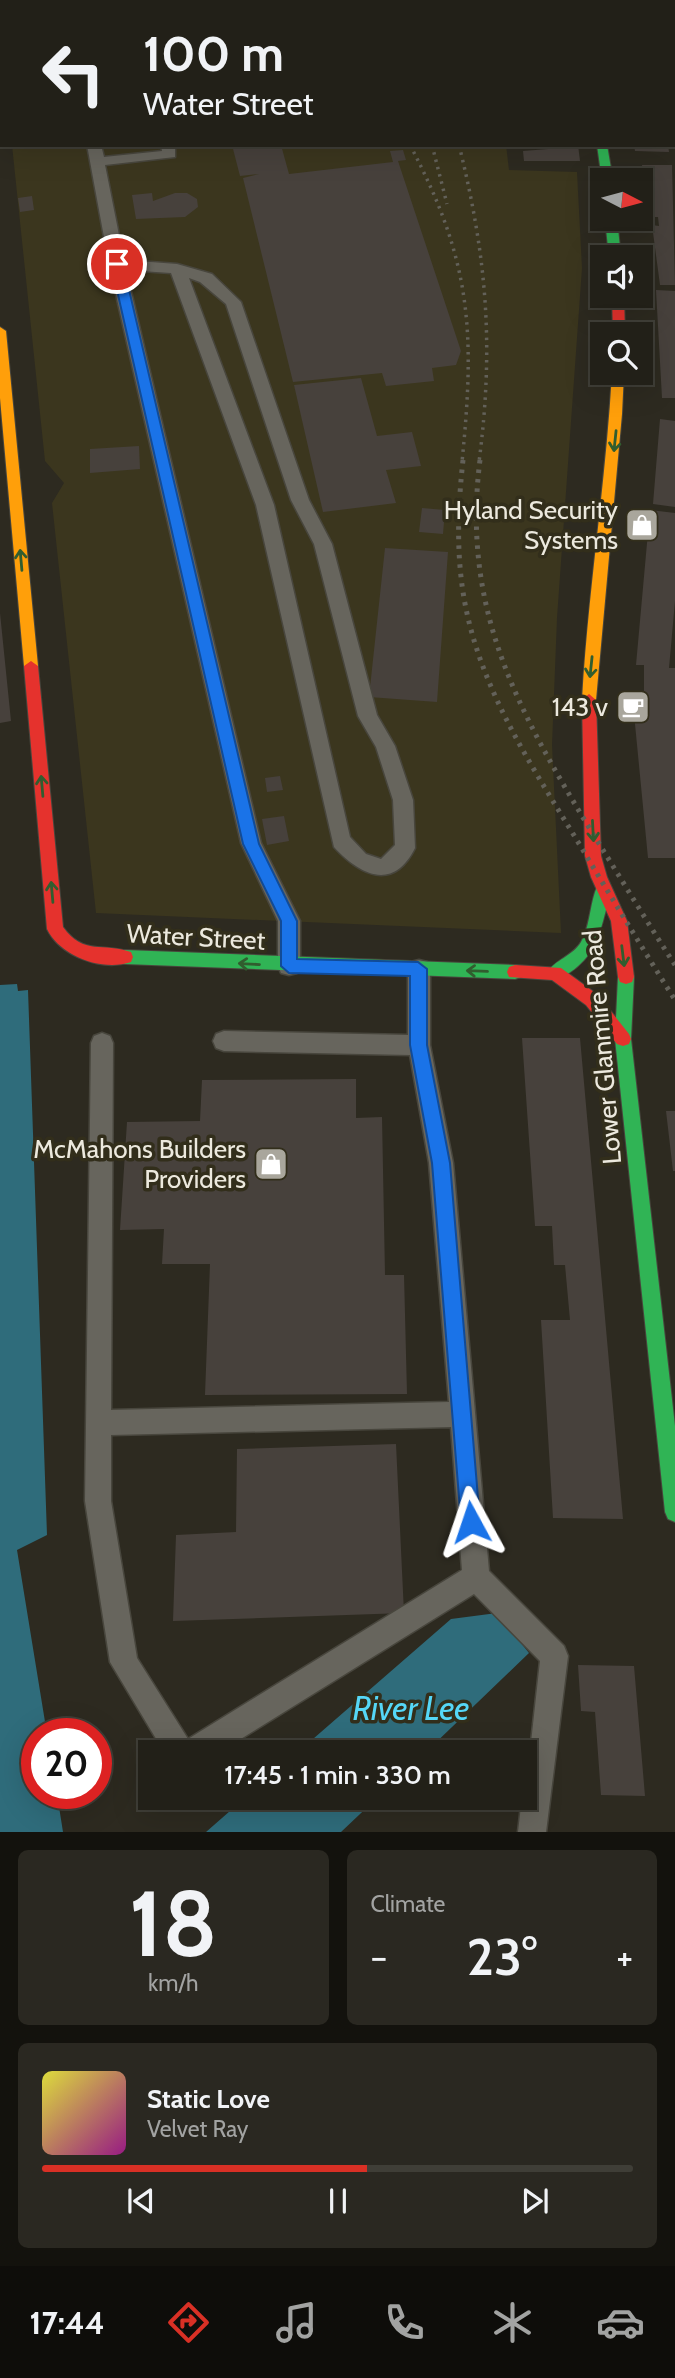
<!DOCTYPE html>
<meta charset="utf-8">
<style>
:root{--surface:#222018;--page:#2a2821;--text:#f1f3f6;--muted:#a2a3a2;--line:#3f3e37;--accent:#d93025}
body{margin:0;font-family:Cabin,sans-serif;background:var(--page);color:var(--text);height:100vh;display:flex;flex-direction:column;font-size:26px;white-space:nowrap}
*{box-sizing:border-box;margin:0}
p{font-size:23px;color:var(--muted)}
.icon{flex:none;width:38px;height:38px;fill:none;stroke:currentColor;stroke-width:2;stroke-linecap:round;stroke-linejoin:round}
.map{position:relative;height:1832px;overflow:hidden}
.details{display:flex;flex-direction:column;gap:18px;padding:18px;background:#13120d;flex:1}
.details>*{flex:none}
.guide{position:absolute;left:0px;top:0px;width:676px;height:147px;box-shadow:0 7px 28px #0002,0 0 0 2px var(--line);background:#222018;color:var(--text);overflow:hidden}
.needle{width:46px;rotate:96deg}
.tools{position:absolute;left:590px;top:168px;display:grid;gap:14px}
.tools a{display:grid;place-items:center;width:63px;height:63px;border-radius:0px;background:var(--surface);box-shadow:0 7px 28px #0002,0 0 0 2px var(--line);font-size:35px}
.speed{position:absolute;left:21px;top:1718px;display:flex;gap:14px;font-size:35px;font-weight:700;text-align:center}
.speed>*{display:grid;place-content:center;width:91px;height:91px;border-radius:50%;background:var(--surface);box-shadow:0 7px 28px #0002,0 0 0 2px var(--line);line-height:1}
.speed .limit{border:10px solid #d22;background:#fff;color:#111}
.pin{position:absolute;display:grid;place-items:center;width:60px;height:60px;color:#fff;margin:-30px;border:4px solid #fff;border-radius:50%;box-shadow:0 2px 7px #0007}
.me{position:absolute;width:77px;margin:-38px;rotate:355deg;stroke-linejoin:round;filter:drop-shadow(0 0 5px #0008)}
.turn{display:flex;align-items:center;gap:24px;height:147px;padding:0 28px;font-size:32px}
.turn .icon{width:91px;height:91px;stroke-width:2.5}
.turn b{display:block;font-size:49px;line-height:60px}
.big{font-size:52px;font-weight:600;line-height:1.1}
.details .tile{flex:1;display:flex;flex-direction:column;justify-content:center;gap:10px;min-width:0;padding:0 24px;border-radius:10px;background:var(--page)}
.details .dial{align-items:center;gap:0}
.dial b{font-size:91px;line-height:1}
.song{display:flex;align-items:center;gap:21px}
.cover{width:84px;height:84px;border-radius:10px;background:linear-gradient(135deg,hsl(60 70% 55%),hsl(310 70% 35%))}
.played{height:7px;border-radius:4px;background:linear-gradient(90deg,var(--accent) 55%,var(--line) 55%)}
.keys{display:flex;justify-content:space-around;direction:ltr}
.heat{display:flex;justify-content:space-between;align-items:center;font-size:38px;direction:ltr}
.details .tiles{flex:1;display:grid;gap:18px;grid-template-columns:1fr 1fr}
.tile:last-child{grid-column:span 2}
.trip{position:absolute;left:138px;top:1740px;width:399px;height:70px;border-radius:0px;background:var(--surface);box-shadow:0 7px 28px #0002,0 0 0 2px var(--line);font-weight:600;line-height:70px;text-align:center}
.dock{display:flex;height:112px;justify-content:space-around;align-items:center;background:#0e0d0a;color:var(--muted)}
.dock .icon{width:49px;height:49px}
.dock .current{color:var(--accent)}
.dock b{font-size:32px;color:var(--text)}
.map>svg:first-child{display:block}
</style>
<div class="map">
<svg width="675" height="1832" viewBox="0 0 675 1832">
<rect width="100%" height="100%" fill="#2d2a20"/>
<path fill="#3b361e" d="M0 0H482L483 2H2V56Z
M12 145H506L509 170 577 172 582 268 557 618 552 745 561 933 96 913 52 503 64 483 45 461Z"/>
<path fill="#2f6c7b" d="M17 984 18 991 28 990 47 1535 17 1550 47 1734H37V1794H57L63 1832H0V985Z
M497 1613 529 1653 426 1752H298L451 1619Z
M246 1797H378L341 1832H206Z"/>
<path fill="#47413c" d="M232 145H281L289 174 393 162 390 151 403 150 406 160 398 161 461 351 456 365 432 368 434 381 386 386 382 373 293 382 243 178 259 174 240 176Z
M548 145H578L580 161H524L523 151 548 149Z
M634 145H668L669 152 635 151Z
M642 165H672L675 285H660L652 225 659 226 658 217H649Z
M152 193 153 201 175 193H187L197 199 198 207 185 217 136 219 132 195Z
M32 196 34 210 20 212 18 198Z
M656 290 675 291V398H662Z
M361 378 377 436 412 432 421 466 386 470 396 503 323 512 294 385Z
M660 419 675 421V507L653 504Z
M139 446 140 469 90 473V449Z
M422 508 445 510 443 534 419 532Z
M650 510 675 513V601L669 668H675V858H648L635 724V695L644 696V665H636Z
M385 548 448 552 437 702 369 697Z
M0 613 11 721 0 723Z
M280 776 283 790 267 792 265 778Z
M284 816 289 841 267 845 262 819Z
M522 1038H580L623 1519 553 1518 541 1320H570L565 1265H554L552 1226H535Z
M356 1079V1118L382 1117 385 1275H404L407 1394 205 1395 210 1264H162L164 1229 120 1230 127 1122 200 1121 202 1080Z
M666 1111H675V1171H673Z
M396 1444 404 1613 173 1621 176 1535 236 1532 237 1449Z
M578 1665 634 1666 645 1796 601 1795 595 1712 581 1711Z"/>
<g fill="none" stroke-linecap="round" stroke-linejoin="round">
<defs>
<path id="lane" d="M64 0H78V2H64Z
M136 0H150V2H137Z
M87 145H101L104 157 162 151 161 145H175V157L105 165 124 260 177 264 212 274 241 302 309 500 332 544 377 715 395 746 413 800 415 848C393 892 360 875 334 847L256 505 171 273 126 270 261 843 300 921V966L297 973 289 975 281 973 278 966V921L241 843 109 264ZM189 278 200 282 226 304 291 500 314 544 358 716 376 747 393 800 395 845 381 859 366 854 350 837 274 505Z
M419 960 427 962 430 969V1045L453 1163 489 1571 564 1646 568 1656 546 1832H518L522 1797H525L540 1661 474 1594 220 1752H164L110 1662 85 1501 91 1043 94 1036 102 1033 110 1036 113 1043 111 1410 449 1402 429 1163 410 1055 224 1051 216 1048 213 1041 216 1034 224 1031 408 1035V969L411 962ZM451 1427 462 1570 188 1739 137 1658 111 1501V1435Z"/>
<path id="street" d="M674 62H675V78H674Z"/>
<path id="fast" d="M597 145H607L613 180H602Z
M605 219H617L621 257H609Z
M603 885 609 887 611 892C601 924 600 953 569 973 562 977 558 981 549 978L547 973C554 960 573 956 581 942 589 929 590 907 595 892L597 887Z
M125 950 515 965 521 967 523 972 521 977 515 979 125 964 119 962 117 957 119 952Z
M626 970 632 972 634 977 631 1039 675 1426V1522L668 1519 665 1512 615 1039 618 977 620 972Z"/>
<path id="slow" d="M0 327 6 331 38 666 31 671 24 666 0 398Z
M612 373H624L622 414 596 700 589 706 582 700C588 591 606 482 612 373Z"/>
<path id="jam" d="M572 0H582L583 2H573Z
M612 296H624L625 334H613Z
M31 661 38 666 63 927C84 956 103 942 131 952L133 957 131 962C102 972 60 956 47 929L24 666Z
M589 694 596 700 601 856 607 877 627 921 634 977 632 982 626 984 620 982 618 977 611 921 591 877 585 856 582 700Z
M515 965 561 968 598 995 629 1034 631 1039 629 1044 623 1046 617 1044 586 1005 552 980 509 977 507 972 509 967Z"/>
</defs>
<use href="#lane" stroke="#48463d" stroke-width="3"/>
<use href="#street" stroke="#48463d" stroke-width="3"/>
<use href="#fast" stroke="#48463d" stroke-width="2"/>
<use href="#slow" stroke="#48463d" stroke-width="2"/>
<use href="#jam" stroke="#48463d" stroke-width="2"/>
<use href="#lane" fill="#67655d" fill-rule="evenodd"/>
<use href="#street" fill="#67655d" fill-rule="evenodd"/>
<use href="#fast" fill="#30b455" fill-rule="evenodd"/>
<use href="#slow" fill="#ff9f0a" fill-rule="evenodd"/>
<use href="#jam" fill="#e5322d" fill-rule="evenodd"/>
<path stroke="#636159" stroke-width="3.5" stroke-dasharray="2.5 5" stroke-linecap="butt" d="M410 145C472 262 475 333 462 462
M432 145 447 204
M459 145C487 258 494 347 479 462"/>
<path stroke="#636159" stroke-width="5" stroke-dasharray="3.5 6" stroke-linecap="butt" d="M463 460C458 506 456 552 464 598 479 686 529 762 575 837 608 892 641 946 675 1000
M480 460C461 609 518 711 593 834 620 877 647 922 675 965"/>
</g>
<defs><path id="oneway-shaft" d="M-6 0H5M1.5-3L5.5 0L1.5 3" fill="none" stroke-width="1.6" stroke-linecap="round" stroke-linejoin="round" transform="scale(1.75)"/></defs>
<g stroke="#315d2f">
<use href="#oneway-shaft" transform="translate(615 441) rotate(96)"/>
<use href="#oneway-shaft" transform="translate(21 560) rotate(-95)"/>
<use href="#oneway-shaft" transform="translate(591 667) rotate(96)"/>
<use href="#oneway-shaft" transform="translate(42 786) rotate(-95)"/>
<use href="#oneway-shaft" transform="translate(593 831) rotate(87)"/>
<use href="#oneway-shaft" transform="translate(52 892) rotate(-95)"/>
<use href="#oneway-shaft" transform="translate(623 956) rotate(83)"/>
<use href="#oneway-shaft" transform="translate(249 964) rotate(-177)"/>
<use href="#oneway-shaft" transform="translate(477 971) rotate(-178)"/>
</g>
<path fill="#1a73e8" stroke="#114b97" stroke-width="2" d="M117 260 123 264 259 844 297 921V959L418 962 427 969V1045L450 1163 480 1522 478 1530 471 1532 464 1530 461 1522 432 1163 410 1045V976L289 973 281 966V921L243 844 111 264Z"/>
<defs>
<symbol id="shop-square" viewBox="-11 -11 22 22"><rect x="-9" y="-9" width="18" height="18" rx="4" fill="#a9a69c" stroke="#322e1b"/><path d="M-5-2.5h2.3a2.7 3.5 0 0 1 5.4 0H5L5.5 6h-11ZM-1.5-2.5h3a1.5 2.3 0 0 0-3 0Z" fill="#fff"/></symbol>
<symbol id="cafe-square" viewBox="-11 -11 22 22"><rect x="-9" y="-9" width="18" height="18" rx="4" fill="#a9a69c" stroke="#322e1b"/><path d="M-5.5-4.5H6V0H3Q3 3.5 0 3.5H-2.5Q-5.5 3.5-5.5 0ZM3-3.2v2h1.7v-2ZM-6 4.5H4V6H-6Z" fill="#fff"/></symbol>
</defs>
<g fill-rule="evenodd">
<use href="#shop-square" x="623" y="506" width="38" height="38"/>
<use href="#cafe-square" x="614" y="688" width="38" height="38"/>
<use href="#shop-square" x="252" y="1145" width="38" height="38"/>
</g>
<g text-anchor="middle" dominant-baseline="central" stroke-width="7" stroke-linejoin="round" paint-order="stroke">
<g font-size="26" fill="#ece9de" stroke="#322e1b" text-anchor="end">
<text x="618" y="510">Hyland Security<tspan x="618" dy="30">Systems</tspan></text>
<text x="608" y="707">143 v</text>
<text x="246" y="1149">McMahons Builders<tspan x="246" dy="30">Providers</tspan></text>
</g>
<g font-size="26" fill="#ece9de" stroke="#322e1b">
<text transform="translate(196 937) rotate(3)">Water Street</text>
<text transform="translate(602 1047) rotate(-95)">Lower Glanmire Road</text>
</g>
<g font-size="33" font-style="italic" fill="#55d7f7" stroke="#322e1b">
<text x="411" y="1708">River Lee</text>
</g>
</g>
</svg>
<div class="tools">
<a><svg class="needle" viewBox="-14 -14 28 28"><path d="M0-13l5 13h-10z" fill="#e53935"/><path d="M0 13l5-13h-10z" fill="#a2a3a2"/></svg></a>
<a><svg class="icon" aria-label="sound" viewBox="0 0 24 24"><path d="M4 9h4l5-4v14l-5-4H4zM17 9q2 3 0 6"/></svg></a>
<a><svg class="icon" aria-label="search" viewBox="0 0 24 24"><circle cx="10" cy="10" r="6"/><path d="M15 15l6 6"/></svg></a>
</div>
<div class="speed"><div class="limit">20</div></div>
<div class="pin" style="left:117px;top:264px;background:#d93025"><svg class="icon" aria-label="arrive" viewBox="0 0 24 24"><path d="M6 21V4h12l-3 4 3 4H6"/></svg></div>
<svg class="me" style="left:471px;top:1522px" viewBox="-20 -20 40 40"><path d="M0-17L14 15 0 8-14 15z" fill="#1a73e8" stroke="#fff" stroke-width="4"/></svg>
<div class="trip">17:45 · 1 min · 330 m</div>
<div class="guide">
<div class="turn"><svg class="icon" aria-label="left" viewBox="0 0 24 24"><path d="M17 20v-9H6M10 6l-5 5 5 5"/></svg><div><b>100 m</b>Water Street</div></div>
</div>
</div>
<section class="details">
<div class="tiles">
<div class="tile dial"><b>18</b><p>km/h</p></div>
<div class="tile"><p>Climate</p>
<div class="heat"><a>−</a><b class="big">23°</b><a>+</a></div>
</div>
<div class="tile">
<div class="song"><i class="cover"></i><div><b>Static Love</b><p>Velvet Ray</p></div></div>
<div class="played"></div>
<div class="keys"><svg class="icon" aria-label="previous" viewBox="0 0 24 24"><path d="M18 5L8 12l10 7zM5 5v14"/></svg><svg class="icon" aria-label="pause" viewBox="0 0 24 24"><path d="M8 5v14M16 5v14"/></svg><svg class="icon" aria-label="next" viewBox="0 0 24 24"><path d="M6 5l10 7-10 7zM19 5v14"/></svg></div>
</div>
</div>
</section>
<nav class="dock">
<b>17:44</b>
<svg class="icon current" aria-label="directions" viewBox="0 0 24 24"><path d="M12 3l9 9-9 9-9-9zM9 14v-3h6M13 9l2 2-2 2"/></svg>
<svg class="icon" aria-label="music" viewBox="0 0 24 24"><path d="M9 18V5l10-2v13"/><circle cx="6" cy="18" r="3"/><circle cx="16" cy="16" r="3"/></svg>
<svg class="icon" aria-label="phone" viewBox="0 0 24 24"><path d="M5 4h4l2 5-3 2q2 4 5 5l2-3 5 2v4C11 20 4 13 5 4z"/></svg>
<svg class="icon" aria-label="climate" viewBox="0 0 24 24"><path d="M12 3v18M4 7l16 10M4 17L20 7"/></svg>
<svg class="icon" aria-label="car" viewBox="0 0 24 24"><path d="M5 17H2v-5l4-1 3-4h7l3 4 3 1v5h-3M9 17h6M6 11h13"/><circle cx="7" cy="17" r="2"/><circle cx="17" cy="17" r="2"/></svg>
</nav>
